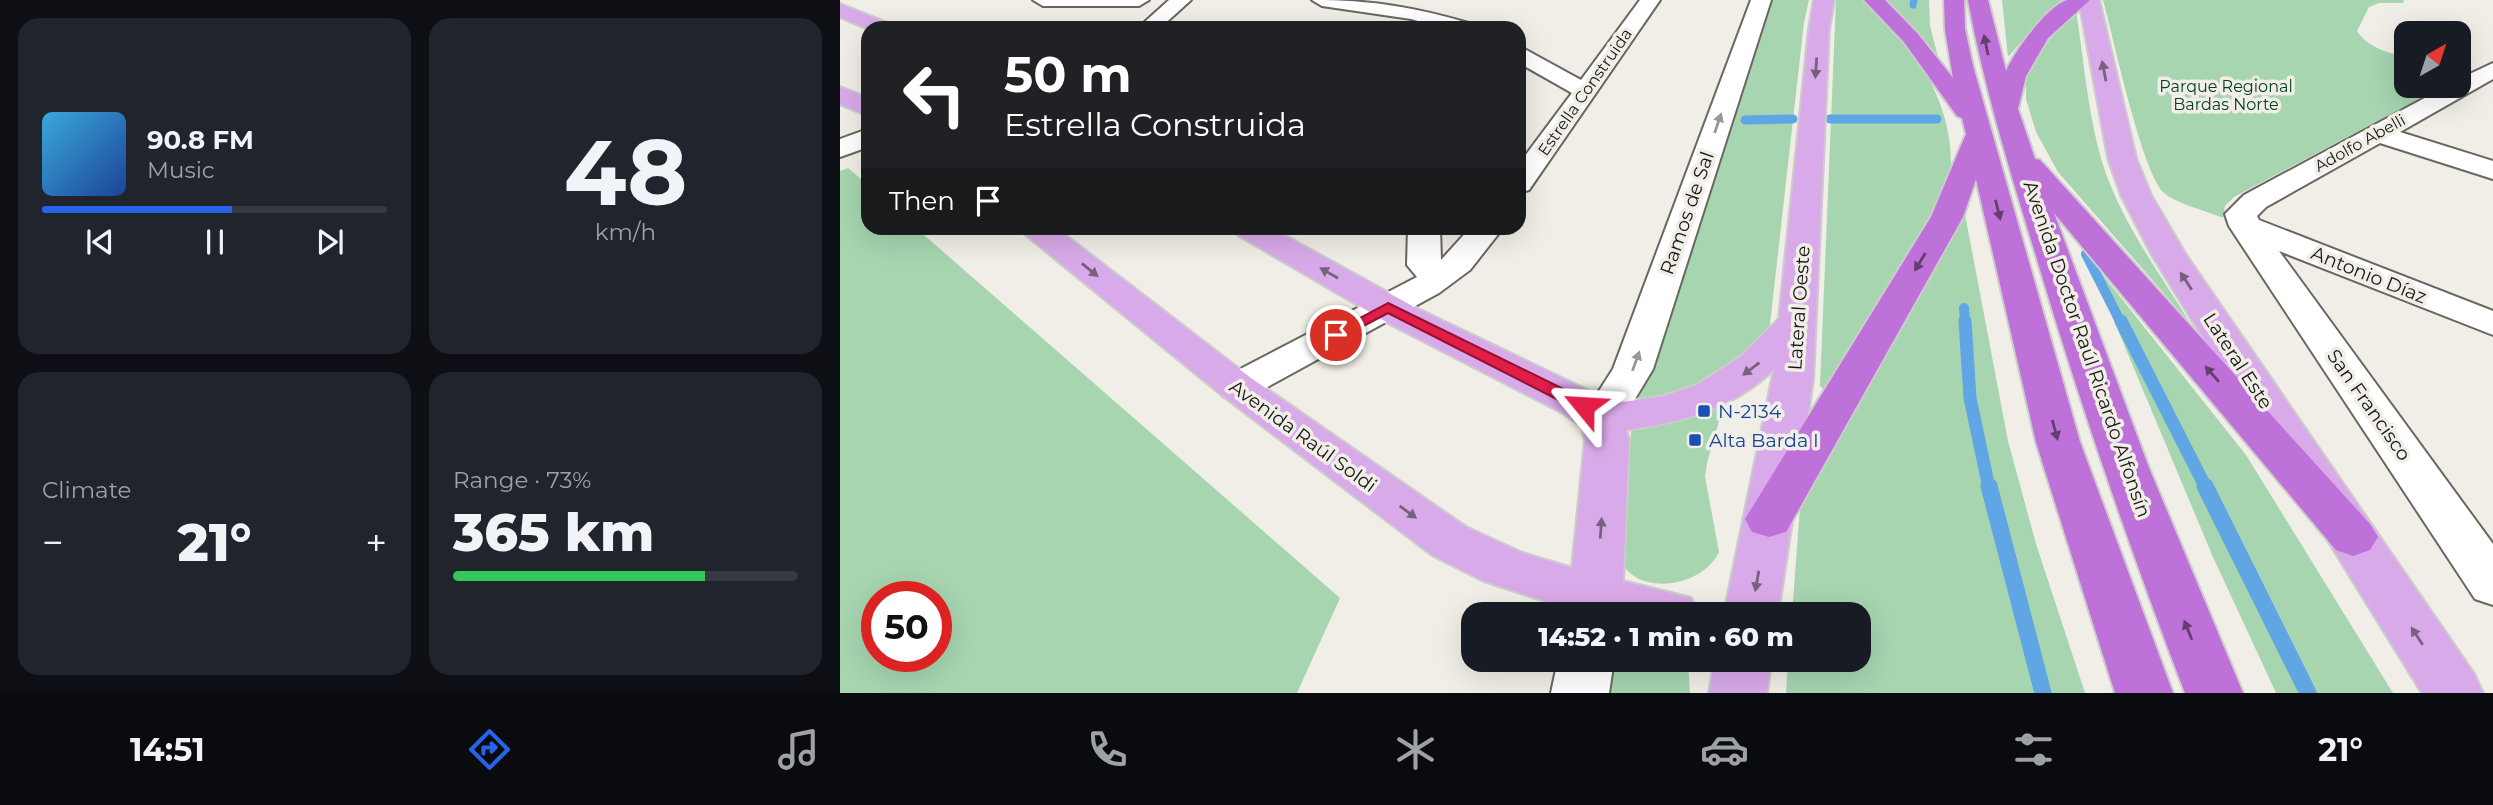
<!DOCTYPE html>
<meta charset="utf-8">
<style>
:root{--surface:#171b24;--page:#20242c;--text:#f1f3f6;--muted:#9ea1a6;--line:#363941;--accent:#2563eb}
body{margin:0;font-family:Montserrat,sans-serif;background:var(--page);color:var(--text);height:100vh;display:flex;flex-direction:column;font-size:26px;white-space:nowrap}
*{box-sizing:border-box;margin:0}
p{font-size:23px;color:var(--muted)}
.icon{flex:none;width:38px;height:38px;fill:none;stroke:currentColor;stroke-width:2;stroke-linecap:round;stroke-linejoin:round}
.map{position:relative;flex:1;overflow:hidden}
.details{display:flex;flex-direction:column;gap:18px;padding:18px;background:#0d0f14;width:840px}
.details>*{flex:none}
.banner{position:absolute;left:21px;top:21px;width:665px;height:214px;border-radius:21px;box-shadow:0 7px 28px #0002;background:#202124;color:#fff;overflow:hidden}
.needle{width:46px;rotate:39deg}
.controls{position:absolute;left:1554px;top:21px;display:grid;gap:14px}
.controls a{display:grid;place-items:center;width:77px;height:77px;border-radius:14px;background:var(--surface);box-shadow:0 7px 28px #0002;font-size:35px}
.speed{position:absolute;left:21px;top:581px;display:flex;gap:14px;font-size:35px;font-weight:700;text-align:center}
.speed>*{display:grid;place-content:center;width:91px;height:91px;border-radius:50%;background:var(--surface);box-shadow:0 7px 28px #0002;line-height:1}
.speed .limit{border:10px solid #d22;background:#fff;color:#111}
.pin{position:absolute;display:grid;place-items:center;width:60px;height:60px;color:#fff;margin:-30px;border:4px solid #fff;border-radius:50%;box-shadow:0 2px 7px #0007}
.me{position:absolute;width:77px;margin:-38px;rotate:297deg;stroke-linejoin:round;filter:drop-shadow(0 0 5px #0008)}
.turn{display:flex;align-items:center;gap:24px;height:147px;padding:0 28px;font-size:32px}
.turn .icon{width:91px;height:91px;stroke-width:2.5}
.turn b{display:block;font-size:49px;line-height:60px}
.then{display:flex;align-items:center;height:66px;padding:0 28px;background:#0003;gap:14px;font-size:26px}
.big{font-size:52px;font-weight:800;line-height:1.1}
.details .tile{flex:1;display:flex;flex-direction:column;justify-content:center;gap:10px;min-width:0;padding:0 24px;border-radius:21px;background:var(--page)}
.details .dial{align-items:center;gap:0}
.dial b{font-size:91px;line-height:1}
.song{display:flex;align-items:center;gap:21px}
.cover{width:84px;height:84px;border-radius:10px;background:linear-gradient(135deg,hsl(200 70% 55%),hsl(220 70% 35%))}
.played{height:7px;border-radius:4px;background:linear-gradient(90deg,var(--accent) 55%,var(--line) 55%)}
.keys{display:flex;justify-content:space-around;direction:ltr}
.heat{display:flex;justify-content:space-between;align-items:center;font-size:38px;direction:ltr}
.charge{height:10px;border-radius:5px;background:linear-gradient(90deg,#34c759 73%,var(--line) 0)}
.details .tiles{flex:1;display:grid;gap:18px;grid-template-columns:repeat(2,1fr)}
.trip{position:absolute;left:621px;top:602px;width:410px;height:70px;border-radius:21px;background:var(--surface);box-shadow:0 7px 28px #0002;font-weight:800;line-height:70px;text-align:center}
.menu{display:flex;height:112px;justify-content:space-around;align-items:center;background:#090b0e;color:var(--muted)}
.menu .icon{width:49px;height:49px}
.menu .selected{color:var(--accent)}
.menu b{font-size:32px;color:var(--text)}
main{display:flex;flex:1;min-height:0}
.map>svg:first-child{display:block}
</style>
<main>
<section class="details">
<div class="tiles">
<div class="tile">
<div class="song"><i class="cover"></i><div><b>90.8 FM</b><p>Music</p></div></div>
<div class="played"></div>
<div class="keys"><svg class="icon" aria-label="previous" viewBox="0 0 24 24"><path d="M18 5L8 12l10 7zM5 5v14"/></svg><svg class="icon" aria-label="pause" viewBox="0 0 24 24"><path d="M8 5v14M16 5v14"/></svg><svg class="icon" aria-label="next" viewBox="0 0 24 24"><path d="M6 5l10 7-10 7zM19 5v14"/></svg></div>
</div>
<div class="tile dial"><b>48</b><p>km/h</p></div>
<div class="tile"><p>Climate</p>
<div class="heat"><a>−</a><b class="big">21°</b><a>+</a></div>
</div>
<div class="tile"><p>Range · 73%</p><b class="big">365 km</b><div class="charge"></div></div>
</div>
</section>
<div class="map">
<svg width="1653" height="693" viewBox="0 0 1653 693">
<rect width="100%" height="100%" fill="#f0eee6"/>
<path fill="#a6d5b0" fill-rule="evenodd" d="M930 0H969L964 22 930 324C925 340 906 345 897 359L867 463 865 477 879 552C861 591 785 598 778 550L793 416Z
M996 0H1027C1080 49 1123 118 1108 193L984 390 980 386Z
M1040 0H1089L1090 26 1098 57Z
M1162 0H1227L1202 18 1168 57Z
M1263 0H1564L1563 3H1539L1529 7 1517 31C1527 47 1548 53 1566 57V86H1603L1394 197 1385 206 1383 218C1369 212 1335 203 1324 193 1302 173 1273 36 1263 0Z
M1236 11C1245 66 1249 133 1270 184 1290 234 1323 278 1350 323L1218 172 1196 132 1186 99V82L1189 71 1218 27Z
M8 168 28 185V228H76L500 598 457 693H0V171ZM37 597H96V656H37Z
M1124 209 1168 441 1196 544 1245 693H946L948 660H1018V614H952L960 508 963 498Z
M1246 254 1406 455 1553 693H1436L1373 557Z
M774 660H848L850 693H769Z"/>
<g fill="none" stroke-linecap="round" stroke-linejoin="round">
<path stroke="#60a6e4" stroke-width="7" d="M1073 5 1074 0"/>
<path stroke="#60a6e4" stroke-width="9" d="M990 119H1097
M905 120 953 119"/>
<path stroke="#60a6e4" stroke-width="10" d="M1246 254 1281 323
M1124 308 1125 323"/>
<path stroke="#60a6e4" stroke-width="13" d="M1125 321 1130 398 1149 488
M1281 321 1366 488"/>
<path stroke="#60a6e4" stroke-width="17" d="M1149 486 1203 693
M1365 486 1468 693"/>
<defs>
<path id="minor" d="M193 0H309L299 6H203Z
M329 0H351L320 28H298Z
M472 0C532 0 575 7 632 24L635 28H603L571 19 482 6Z
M800 0H820L689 190 679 193V164L732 93 679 63V46L741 80Z
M911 0H931L813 369 777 429 762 433 747 429 741 419 773 369Z
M1653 63V79L1560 132 1653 161V179L1540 143 1426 207 1417 216 1419 220 1653 311V335L1439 251 1653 544V605L1635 599 1389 226 1385 214 1404 195 1607 86H1619V79Z
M28 129V147L0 157V139Z
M568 228H600L601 260 630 228H663L630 270 599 293 411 396 397 400 383 396 377 387 383 378 577 277 567 265Z
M718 660H774L769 693H711Z"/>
<path id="major" d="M974 0H994L989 29 973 380 938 614H884L934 369C895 408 840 423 786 430L789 440 783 581 851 598 859 614H744L644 581 592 555 383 396 186 235 181 228H216L411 378 626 527 680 552 732 568 745 440 742 426 723 413 550 324 398 235 393 228H431L576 308 753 393 769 404 824 396 857 385 900 357 939 319 969 29Z
M1239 0H1259L1296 158 1311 195 1346 255 1634 674 1643 693H1582L1312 255 1281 195 1268 158Z
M0 4 50 24 53 28 28 29 0 17Z
M0 87 28 98V116L0 104Z
M875 660H931L927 693H869Z"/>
<path id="highway" d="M1024 0H1045L1078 34 1113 78 1105 29 1104 0H1124L1125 29 1133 66 1240 442 1333 693H1275L1196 442 1136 179 1123 217 946 532 929 537 912 532 905 519 1091 217 1126 134 1122 118 1117 116 1064 42Z
M1128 0H1148L1166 71C1175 51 1206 7 1227 0 1233 0 1243 0 1250 0L1208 38 1186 76 1178 109 1195 159 1200 160 1530 524 1538 537 1530 550 1513 556 1496 550 1214 213 1309 468 1403 693H1345C1290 549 1240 404 1196 256 1170 171 1144 87 1128 0Z"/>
</defs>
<use href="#minor" stroke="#696760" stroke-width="4"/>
<use href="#major" stroke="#ccc" stroke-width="4"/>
<use href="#highway" stroke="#ccc" stroke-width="4"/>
<use href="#minor" fill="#fff" fill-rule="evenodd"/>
<use href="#major" fill="#d9aae9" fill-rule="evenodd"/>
<use href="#highway" fill="#bf71da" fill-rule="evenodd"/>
</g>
<defs><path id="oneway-solid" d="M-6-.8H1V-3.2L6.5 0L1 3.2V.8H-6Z" transform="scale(1.75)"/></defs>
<g fill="#633f6e">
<use href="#oneway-solid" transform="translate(1146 45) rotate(-102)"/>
<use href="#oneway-solid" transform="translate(1158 210) rotate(76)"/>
<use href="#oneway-solid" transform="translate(1080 262) rotate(121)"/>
<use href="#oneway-solid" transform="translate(1372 374) rotate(-131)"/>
<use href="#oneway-solid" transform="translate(1215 430) rotate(75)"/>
<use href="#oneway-solid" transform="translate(1348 630) rotate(-112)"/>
</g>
<g fill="#78607f">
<use href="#oneway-solid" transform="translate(976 68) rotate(94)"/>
<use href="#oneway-solid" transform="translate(1264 71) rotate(-101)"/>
<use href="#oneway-solid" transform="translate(250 270) rotate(39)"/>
<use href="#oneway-solid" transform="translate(489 273) rotate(-150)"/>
<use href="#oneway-solid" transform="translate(1346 281) rotate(-123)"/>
<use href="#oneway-solid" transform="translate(911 369) rotate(143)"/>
<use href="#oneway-solid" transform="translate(568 512) rotate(36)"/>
<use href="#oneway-solid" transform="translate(761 528) rotate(-86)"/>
<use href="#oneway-solid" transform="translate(917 581) rotate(100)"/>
<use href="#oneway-solid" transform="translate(1577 636) rotate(-123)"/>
</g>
<g fill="#979796">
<use href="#oneway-solid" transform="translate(878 123) rotate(-71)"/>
<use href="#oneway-solid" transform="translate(796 361) rotate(-70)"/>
</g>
<path fill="#e11d48" stroke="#92132f" stroke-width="2" d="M548 303 750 402 752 406 744 412 738 410 548 313 501 338 496 339 488 335Z"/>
<g fill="#1a4fb4" stroke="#f0eee6" stroke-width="2.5">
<rect x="857" y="404" width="14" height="14" rx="3.5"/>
<rect x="848" y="433" width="14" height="14" rx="3.5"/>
</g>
<g text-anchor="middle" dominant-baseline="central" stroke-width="7" stroke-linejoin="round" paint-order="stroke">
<g font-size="16" fill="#003f1a" stroke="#f0eee6">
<text x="1386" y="86">Parque Regional<tspan x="1386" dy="18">Bardas Norte</tspan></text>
</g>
<g font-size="16" fill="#181715" stroke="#f0eee6">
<text transform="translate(745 92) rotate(-55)">Estrella Construida</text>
<text transform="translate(1520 143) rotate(-29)">Adolfo Abelli</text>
</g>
<g font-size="19" fill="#181715" stroke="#f0eee6">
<text transform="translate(847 213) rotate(-71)">Ramos de Sal</text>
<text transform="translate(1529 275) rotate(22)">Antonio Díaz</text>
<text transform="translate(959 308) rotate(-86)">Lateral Oeste</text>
<text transform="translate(1247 349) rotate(71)">Avenida Doctor Raúl Ricardo Alfonsín</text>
<text transform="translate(1398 361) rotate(57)">Lateral Este</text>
<text transform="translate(1529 405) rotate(55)">San Francisco</text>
<text transform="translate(463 436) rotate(36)">Avenida Raúl Soldi</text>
</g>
<g font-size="19" fill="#164399" stroke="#f0eee6" text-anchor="start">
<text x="878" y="411">N-2134</text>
<text x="869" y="440">Alta Barda I</text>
</g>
</g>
</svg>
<div class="controls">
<a><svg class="needle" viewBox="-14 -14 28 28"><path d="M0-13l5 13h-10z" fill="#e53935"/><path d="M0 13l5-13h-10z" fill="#9ea1a6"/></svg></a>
</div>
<div class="speed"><div class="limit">50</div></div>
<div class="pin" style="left:496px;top:335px;background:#d93025"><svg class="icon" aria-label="arrive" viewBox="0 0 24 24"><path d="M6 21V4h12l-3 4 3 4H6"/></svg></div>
<svg class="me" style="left:744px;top:406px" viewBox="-20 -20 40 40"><path d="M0-17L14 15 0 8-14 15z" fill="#e11d48" stroke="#fff" stroke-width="4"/></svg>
<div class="trip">14:52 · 1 min · 60 m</div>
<div class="banner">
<div class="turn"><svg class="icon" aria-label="left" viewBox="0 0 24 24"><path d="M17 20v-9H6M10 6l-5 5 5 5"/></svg><div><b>50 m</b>Estrella Construida</div></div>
<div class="then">Then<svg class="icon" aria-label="arrive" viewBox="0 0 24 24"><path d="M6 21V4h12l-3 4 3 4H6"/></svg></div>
</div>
</div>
</main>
<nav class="menu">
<b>14:51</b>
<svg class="icon selected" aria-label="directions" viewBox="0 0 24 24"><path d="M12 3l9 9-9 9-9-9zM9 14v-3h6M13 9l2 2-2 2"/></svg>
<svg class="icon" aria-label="music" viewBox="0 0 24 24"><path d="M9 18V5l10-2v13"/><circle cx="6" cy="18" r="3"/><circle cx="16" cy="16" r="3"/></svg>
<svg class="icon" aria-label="phone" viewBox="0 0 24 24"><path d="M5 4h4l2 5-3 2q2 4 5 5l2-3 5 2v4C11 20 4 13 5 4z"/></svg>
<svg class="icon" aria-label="climate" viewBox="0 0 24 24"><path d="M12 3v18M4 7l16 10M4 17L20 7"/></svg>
<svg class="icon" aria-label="car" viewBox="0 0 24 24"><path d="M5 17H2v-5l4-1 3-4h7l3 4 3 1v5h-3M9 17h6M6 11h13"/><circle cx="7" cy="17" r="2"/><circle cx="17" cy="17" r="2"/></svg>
<svg class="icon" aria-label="filters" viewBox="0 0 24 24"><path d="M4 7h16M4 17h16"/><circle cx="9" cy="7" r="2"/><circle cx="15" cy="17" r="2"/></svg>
<b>21°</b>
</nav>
